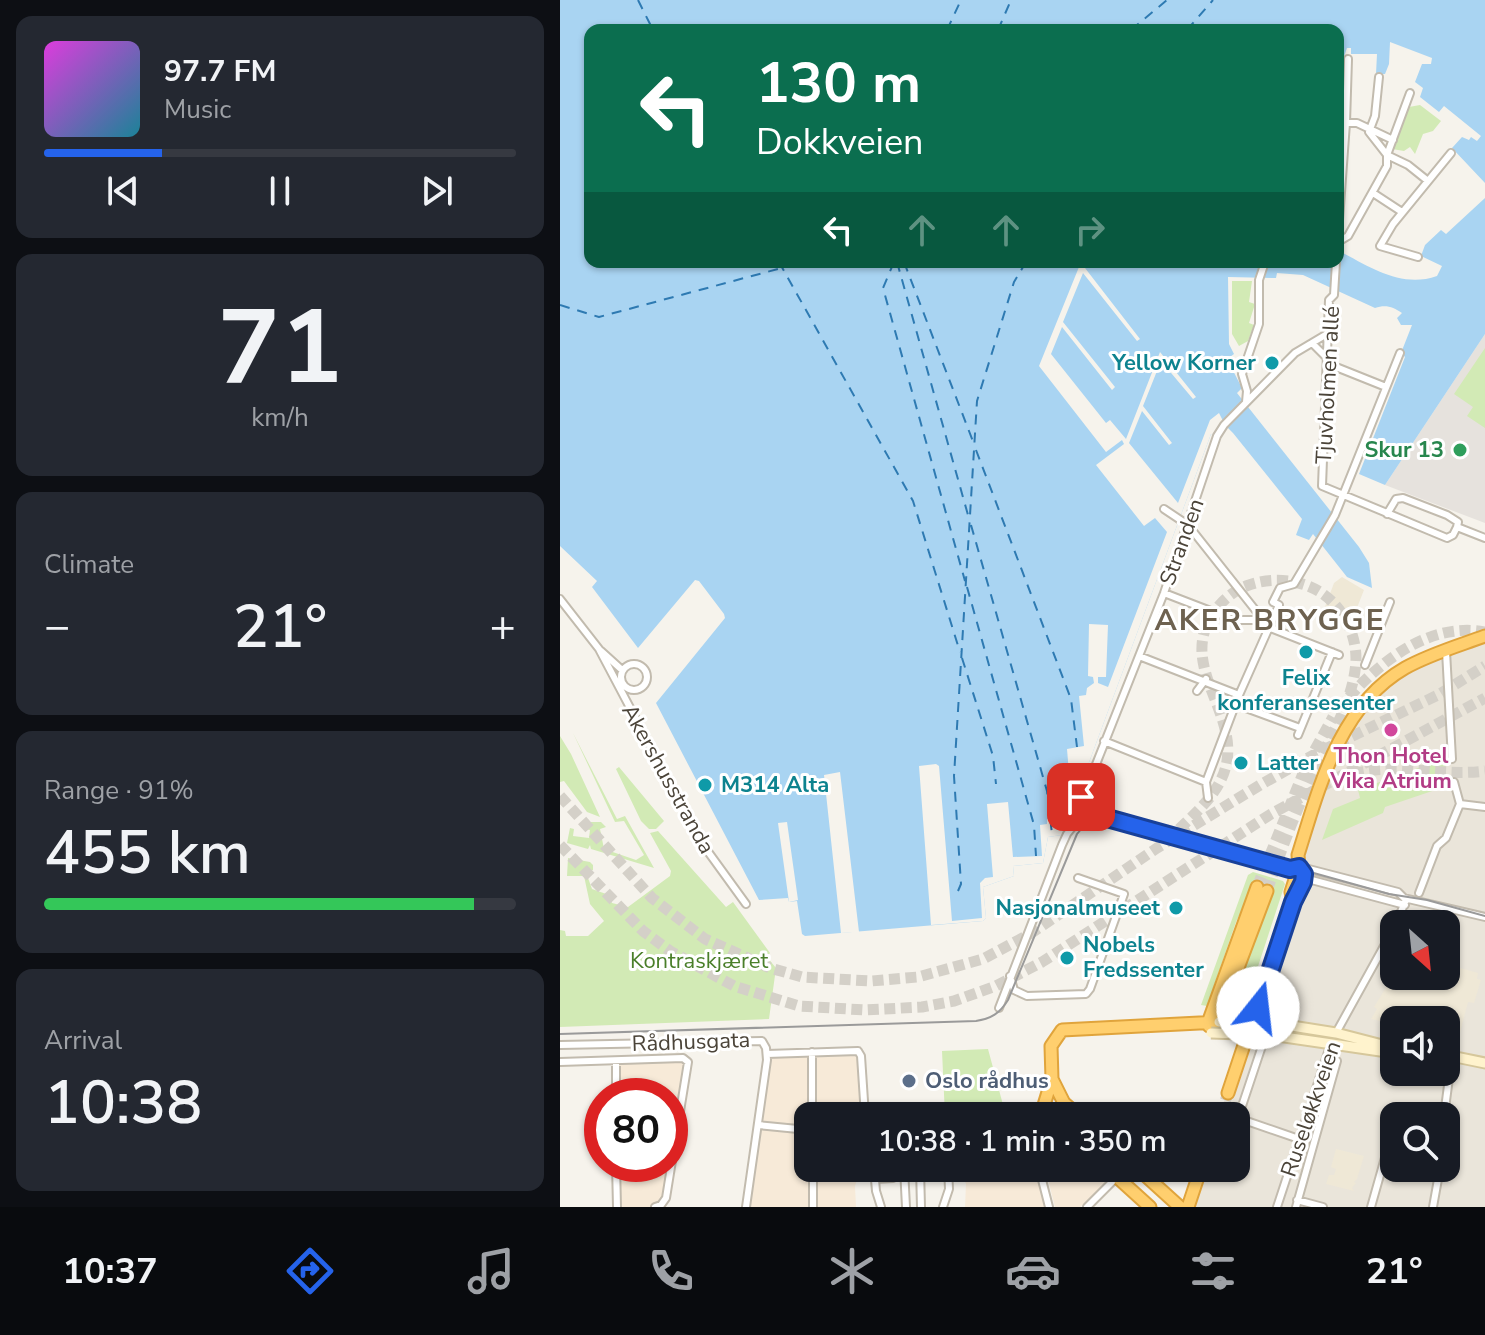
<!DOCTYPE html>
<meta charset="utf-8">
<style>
:root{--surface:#171b24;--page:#242831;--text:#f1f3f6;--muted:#9ea1a6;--line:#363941;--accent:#2563eb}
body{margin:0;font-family:"Nunito Sans",sans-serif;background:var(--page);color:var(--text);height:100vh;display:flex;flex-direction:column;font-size:30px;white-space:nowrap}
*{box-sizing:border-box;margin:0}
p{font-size:26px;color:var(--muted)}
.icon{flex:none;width:44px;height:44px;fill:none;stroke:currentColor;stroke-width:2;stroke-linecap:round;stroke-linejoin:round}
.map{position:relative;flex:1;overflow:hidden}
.drawer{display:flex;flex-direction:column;gap:16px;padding:16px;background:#0d0f14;width:560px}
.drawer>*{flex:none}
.top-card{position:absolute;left:24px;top:24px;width:760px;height:244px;border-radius:16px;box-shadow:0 2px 6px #0004;background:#0b6e4f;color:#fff;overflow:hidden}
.needle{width:52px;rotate:153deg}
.tools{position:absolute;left:820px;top:910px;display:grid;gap:16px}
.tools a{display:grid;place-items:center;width:80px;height:80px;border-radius:16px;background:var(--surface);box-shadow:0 2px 6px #0004;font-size:40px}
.speed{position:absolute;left:24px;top:1078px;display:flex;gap:16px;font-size:40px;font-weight:700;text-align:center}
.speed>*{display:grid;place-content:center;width:104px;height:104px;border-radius:50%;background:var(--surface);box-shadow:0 2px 6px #0004;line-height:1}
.speed .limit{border:12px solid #d22;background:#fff;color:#111}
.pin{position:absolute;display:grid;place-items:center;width:68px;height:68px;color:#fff;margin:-34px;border-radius:16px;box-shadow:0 4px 12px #0006}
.me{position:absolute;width:88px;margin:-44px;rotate:16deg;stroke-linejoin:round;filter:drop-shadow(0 0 6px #0008)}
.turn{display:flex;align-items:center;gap:28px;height:168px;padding:0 40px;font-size:36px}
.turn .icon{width:104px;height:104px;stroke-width:2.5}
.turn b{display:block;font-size:56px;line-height:68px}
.lanes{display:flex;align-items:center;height:76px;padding:0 40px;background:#0003;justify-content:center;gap:40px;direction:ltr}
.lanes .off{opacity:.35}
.big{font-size:60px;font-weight:600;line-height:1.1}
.drawer .card{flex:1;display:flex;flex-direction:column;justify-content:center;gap:12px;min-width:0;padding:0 28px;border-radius:16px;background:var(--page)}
.drawer .dial{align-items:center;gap:0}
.dial b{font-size:104px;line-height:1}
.song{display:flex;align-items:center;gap:24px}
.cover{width:96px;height:96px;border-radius:12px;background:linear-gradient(135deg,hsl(300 70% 55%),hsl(190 70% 35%))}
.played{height:8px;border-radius:4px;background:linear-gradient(90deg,var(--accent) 25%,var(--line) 25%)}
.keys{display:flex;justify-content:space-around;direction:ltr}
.heat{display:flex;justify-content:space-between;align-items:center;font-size:44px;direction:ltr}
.charge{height:12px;border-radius:6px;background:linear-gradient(90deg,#34c759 91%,var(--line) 0)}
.trip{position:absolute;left:234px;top:1102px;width:456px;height:80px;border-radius:16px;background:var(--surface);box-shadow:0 2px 6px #0004;font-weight:600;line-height:80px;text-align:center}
.menu{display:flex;height:128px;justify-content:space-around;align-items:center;background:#090b0e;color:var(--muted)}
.menu .icon{width:56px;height:56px}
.menu .current{color:var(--accent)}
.menu b{font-size:36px;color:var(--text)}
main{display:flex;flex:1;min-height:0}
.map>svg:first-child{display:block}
</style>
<main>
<section class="drawer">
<div class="card">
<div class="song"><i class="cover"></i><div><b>97.7 FM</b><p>Music</p></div></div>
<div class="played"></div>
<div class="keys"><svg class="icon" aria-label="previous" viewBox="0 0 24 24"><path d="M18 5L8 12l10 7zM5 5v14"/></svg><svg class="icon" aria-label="pause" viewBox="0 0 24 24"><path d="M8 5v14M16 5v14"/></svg><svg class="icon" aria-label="next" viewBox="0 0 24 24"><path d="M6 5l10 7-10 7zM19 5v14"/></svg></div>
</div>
<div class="card dial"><b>71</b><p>km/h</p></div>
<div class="card"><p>Climate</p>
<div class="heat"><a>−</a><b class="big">21°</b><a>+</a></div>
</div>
<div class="card"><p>Range · 91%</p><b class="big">455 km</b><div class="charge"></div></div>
<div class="card"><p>Arrival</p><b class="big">10:38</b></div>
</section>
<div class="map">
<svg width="925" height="1207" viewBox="0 0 925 1207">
<rect width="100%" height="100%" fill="#f6f3ec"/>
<path fill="#eae5da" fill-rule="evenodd" d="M925 629V1207H627L641 1168H676V1116H659L701 994 732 882 785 734 813 687 877 648ZM834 924H886V976H834ZM834 1020H886V1072H834ZM834 1116H886V1168H834Z"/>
<path fill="#f7ead8" d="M298 1051 305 1116H248V1168H301L295 1186 296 1207H186L207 1054Z
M126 1059 106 1198 97 1207H57L56 1164H110V1096H56V1061Z
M399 1168H479L489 1207H405L406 1184Z
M485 1168H540L550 1179 520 1207H495Z"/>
<path fill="#e6e2dd" d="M925 334V523L825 485Z"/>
<path fill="#efe8d6" d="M782 577 804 590 791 623 763 612 774 583Z
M886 964 918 973 917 979 921 980 914 1003 908 1002 897 1044 886 1041V1020H834V1028L828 1027 829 1023 811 1019 817 1009 814 1007 830 981H834L836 976H886Z
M776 1149 804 1156 797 1179 794 1182 796 1183 792 1188 794 1191 766 1184 769 1175H774L776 1169 771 1167Z"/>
<path fill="#d2eab5" d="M860 105 881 121 873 131 863 134 855 154 850 147 844 151 832 149 849 107Z
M672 281H692L689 302 695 304 689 323 694 325 688 341 679 346 672 334Z
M925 348V428L907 416 913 407 894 394Z
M13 733 57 819 65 816 94 868 31 849 30 845 28 849 7 843 10 828 14 829 13 836 29 838 30 830 25 829 27 822H41L46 827 40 829 44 849 76 860 84 855 64 821 55 822Z
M0 736 11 754 40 817 27 812 4 781 0 782V786Z
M885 758 887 786 825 807 823 813 762 840 773 809 800 798 798 790Z
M59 767 104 821 96 829H89L81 821 56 769Z
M98 831 166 907 173 902 210 953 207 957 216 968 209 1019 0 1027V930L5 931 6 936H28L44 921 30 904 24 876H7L8 858 30 862 33 865V870L30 871 28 878 32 889 49 895 52 903 68 907 110 876 111 871 90 833Z
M693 872 723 881 725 884 689 994 683 1001 673 1000 711 892 693 885 676 922 647 1006 641 1005 688 875Z
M428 1049 446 1116H385L382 1051Z"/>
<path fill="#a9d4f2" d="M0 0H925V183L892 148 902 137 909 140 911 137 917 141 921 136 884 106 879 112 860 97 863 88 855 82 862 64H871L872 58 830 42 829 64 825 74H816L817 54H791V48H787L778 74V30H30V262H778V253H783C813 269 843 288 877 276L882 266 861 256 865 245 881 230 886 234 925 198V334L825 485 799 474 845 357 841 353 852 325H841L837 318 842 313C833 307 826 304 815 308L743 275 717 273 716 278 668 277 669 344 674 354 667 359 682 388 677 393 799 547 809 563 812 588 787 577 753 534 749 540 736 535 742 519 673 433 666 426 661 437 651 434 502 835 488 837 483 863 453 866 454 876 423 887 426 918 423 921 245 936 242 934 237 901 229 902 228 898 199 900 96 703 165 618 164 614 139 581 135 580 78 648 32 587 37 581 0 546Z"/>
<path fill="#f6f3ec" d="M521 262H527L525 268 580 339 577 341 523 273 503 322 555 387 552 390 502 327 491 354 546 423 550 420 566 439 600 352 636 397 633 399 601 361 583 406 612 443 609 445 582 411 569 443 618 503 650 420 659 413 663 421 684 400 687 404 665 427 661 437 651 434 502 835 488 837 483 863 453 866 454 876 423 887 426 918 423 921 371 925 359 766 376 764 379 766 392 921 422 918 420 883 425 878 433 877 427 804 448 802 453 857 482 856 480 825 487 824V819H492L493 823H496L493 787 501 786V781L506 780 507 786 510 785 507 749 524 746 519 696 526 695 527 688 534 683 533 677 528 676 529 624 548 625 546 677H538V683L548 687 607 532 595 518 584 526 536 465 564 444 562 440 546 452 479 366Z
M280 772 299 932 281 933 264 775Z
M227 822 238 900 229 902 218 823Z"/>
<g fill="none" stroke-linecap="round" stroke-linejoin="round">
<path stroke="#2e7ab2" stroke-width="2" stroke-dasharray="10 8" stroke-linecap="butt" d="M78 0 93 30
M387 30 401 0
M438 30 451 0
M571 30 607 0
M627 30 653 0
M219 262 353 501 400 652
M334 262 323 288 405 581
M337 262 408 515
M344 262 414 444
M0 305 39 317 244 262
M416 450 511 699 517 747
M411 525 487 791 492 834
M407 587 474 825 476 856
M402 658 433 756 436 784
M398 891 401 884 394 776 417 401 454 282 466 262"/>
<path stroke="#d4d0c8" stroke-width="11" stroke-dasharray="11 5.5" stroke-linecap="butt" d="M789 697C823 659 871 622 925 632
M793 774C837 762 880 777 925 771
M0 796 92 898 145 939 210 968 242 977 311 981 358 977 423 959 470 934 597 848 700 785 757 753 878 695 925 666
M619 829C640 809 662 790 667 761 675 709 620 666 652 615 661 601 674 590 689 585 712 577 739 579 760 592 782 606 796 632 796 659 795 698 770 737 754 772 736 811 721 850 707 891
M0 845 83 931 110 951 174 986 239 1006 305 1010 362 1007 394 1001 436 986 482 962 711 814 925 698
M697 887 746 766 773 717
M660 1116 668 1093"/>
<defs>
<path id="street" d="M819 77 815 116 809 132 827 155 848 165 868 181
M786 123H797L833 140
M813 193 842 212
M778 234 786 123 788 59
M778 242 788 236 827 166V155L850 93
M858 257 820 246 833 224 891 153
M776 262 774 295 769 300 762 486 887 538 893 535 897 527
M752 343 776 367 826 387
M686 402 687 391 682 374 699 324V280L705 262
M604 509 628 525 704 621
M827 514 836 499 843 498 887 515 898 522 897 527 925 538
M604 593 674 620H699L708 627 779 655
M0 599 39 649 141 842 186 904
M41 651 62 670
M886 651 892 759
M579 656 679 695
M61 677a13 13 0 1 1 26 0a13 13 0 1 1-26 0Z
M805 665 830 602
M637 691 646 679
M675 704 740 728
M738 735 772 652
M544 741 646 782
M525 792 604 593 657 436 664 425 735 353 767 334
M648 798 646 782 679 695 719 605 713 602 720 588 734 584 775 515 840 353
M900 804 925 807
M527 809H533L540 816 730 869 744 878 845 905
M527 809 522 805 521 797C532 783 547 799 533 809
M741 867 838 892 844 898 925 917
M859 893 877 846 886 838 900 804 894 782
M836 924 845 902
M450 976 454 990 467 996 526 994 530 989 564 894 518 878
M439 1008 502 845 507 834 527 809
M776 1033 834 928
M704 1040 678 1118 739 1139
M0 1045 202 1041 206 1048 207 1060 186 1207
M252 1052V1116
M207 1054 298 1051 301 1056 305 1116
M56 1061V1096
M0 1062 123 1058 128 1062 106 1198 101 1205 95 1207
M476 1116 484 1105
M884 1116 889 1078 888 1055
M198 1125 248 1130
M56 1164 57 1207
M253 1168V1207
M314 1168 316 1191 321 1207
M344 1168 346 1207
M360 1168 361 1207
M479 1168 489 1207
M315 1179 333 1178
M737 1200 763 1207
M383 1207 389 1189 388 1168
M527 1207 557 1177
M717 1207 771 1043
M736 1207 777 1061
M811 1207 828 1147 834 1141
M873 1207 880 1168"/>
<path id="secondary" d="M713 1023 776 1033 834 1048
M710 1035 834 1053
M886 1055 925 1063"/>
<path id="highway" d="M733 902 731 892 739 867
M649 1026 648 1023 697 887
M656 1026 707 891
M492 1079 504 1103 519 1116
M668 1093 686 1039 696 1020 700 998 733 902 743 882 744 874 739 867 738 855C759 788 779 706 845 668 870 654 898 646 925 636
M494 1116 486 1111 484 1105 492 1079 491 1046 502 1030 659 1022
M547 1168 590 1207
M577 1168 620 1207
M628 1207 641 1168"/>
</defs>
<use href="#street" stroke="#c2bbae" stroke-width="10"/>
<use href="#secondary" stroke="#d6c79b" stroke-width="13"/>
<use href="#highway" stroke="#e0a43c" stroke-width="15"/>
<use href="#street" stroke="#fff" stroke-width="6"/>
<use href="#secondary" stroke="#fff3cd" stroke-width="9"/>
<use href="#highway" stroke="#ffcf6e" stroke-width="11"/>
<path stroke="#9a9a9a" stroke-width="2" d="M0 1034 416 1021C431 1019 440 1013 448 1000L517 834C529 819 541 815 560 819L829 894 867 900 925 916"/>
<defs>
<path id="secondary-bridge" d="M659 1022 713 1023
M651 1033 710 1035"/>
</defs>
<use href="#secondary-bridge" stroke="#d6c79b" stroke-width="13" stroke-linecap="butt"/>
<use href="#secondary-bridge" stroke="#fff3cd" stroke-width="9"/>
</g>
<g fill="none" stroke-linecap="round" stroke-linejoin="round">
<defs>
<path id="route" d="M521 797 522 805 533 809 540 816 730 869 739 867 744 874 743 882 733 902 698 1008"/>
</defs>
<use href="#route" stroke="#184099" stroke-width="20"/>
<use href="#route" stroke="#2563eb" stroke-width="14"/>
</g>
<g fill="#0f9aa8" stroke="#fff" stroke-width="3">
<circle cx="712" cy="363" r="8"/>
<circle cx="746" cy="652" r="8"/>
<circle cx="681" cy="763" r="8"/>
<circle cx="145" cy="785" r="8"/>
<circle cx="616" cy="908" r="8"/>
<circle cx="507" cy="958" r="8"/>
</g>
<circle fill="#2e9e5b" stroke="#fff" stroke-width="3" cx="900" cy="450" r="8"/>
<circle fill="#d1479c" stroke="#fff" stroke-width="3" cx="831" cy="730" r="8"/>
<circle fill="#5c6f8a" stroke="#fff" stroke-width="3" cx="349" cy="1081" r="8"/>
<g text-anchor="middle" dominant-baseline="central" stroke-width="6" stroke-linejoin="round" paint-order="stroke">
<g font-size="22" font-weight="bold" fill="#0d838f" stroke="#fff" text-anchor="start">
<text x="696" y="363" text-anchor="end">Yellow Korner</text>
<text x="746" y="678" text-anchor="middle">Felix<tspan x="746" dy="25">konferansesenter</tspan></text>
<text x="697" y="763">Latter</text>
<text x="161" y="785">M314 Alta</text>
<text x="600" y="908" text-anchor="end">Nasjonalmuseet</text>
<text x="523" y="945">Nobels<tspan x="523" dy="25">Fredssenter</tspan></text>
</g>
<g font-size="22" fill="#4b4439" stroke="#fff">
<text transform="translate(768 385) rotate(-87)">Tjuvholmen allé</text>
<text transform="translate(622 542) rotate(-70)">Stranden</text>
<text transform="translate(108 779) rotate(61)">Akershusstranda</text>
<text transform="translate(131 1042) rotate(-2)">Rådhusgata</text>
<text transform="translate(751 1109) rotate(-71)">Ruseløkkveien</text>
</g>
<g font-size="22" font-weight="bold" fill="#27864d" stroke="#fff" text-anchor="end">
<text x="884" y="450">Skur 13</text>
</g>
<g font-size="22" font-weight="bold" fill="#b23c85" stroke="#fff">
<text x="831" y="756">Thon Hotel<tspan x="831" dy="25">Vika Atrium</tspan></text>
</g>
<g font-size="22" fill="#4a7f2a" stroke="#fff">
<text x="139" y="961">Kontraskjæret</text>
</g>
<g font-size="22" font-weight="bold" fill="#4e5e75" stroke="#fff" text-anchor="start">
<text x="365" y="1081">Oslo rådhus</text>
</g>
<g font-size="30" font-weight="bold" letter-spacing="2" fill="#6e6250" stroke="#fff">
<text x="710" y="620">AKER BRYGGE</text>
</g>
</g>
</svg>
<div class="tools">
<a><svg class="needle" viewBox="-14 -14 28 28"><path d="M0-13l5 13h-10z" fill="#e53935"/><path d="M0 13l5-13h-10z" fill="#9ea1a6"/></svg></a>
<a><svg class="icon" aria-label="sound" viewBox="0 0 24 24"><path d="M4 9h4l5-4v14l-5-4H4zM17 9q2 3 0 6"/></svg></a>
<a><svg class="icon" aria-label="search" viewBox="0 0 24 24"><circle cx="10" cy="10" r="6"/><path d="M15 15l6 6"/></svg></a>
</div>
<div class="speed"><div class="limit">80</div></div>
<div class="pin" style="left:521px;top:797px;background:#d93025"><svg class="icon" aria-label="arrive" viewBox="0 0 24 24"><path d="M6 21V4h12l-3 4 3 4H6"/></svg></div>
<svg class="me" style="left:698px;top:1008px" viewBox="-20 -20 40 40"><circle r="19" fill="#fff"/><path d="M0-13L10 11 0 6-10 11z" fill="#2563eb"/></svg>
<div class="trip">10:38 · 1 min · 350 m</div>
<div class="top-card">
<div class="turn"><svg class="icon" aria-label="left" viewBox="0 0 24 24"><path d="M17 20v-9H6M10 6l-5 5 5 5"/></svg><div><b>130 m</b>Dokkveien</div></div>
<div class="lanes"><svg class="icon" aria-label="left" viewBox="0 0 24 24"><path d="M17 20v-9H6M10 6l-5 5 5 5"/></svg><svg class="icon off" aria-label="ahead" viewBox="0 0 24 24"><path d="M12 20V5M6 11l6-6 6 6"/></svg><svg class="icon off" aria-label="ahead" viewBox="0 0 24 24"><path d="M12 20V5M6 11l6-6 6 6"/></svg><svg class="icon off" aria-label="right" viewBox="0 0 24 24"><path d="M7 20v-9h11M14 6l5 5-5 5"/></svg></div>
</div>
</div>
</main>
<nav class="menu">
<b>10:37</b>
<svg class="icon current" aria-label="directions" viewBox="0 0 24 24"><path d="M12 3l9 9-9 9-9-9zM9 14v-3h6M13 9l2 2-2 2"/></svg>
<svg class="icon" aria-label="music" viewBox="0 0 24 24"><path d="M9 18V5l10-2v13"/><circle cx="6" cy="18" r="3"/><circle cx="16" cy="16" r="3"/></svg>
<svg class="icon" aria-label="phone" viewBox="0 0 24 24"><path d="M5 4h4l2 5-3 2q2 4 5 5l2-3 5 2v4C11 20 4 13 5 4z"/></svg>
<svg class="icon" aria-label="climate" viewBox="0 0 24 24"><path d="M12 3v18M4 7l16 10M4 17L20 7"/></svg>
<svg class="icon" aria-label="car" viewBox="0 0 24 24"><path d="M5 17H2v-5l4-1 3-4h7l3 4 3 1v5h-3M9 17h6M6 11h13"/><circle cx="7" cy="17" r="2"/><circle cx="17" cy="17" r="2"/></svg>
<svg class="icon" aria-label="filters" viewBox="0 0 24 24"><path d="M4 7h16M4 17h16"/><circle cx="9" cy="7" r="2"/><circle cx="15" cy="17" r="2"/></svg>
<b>21°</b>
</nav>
